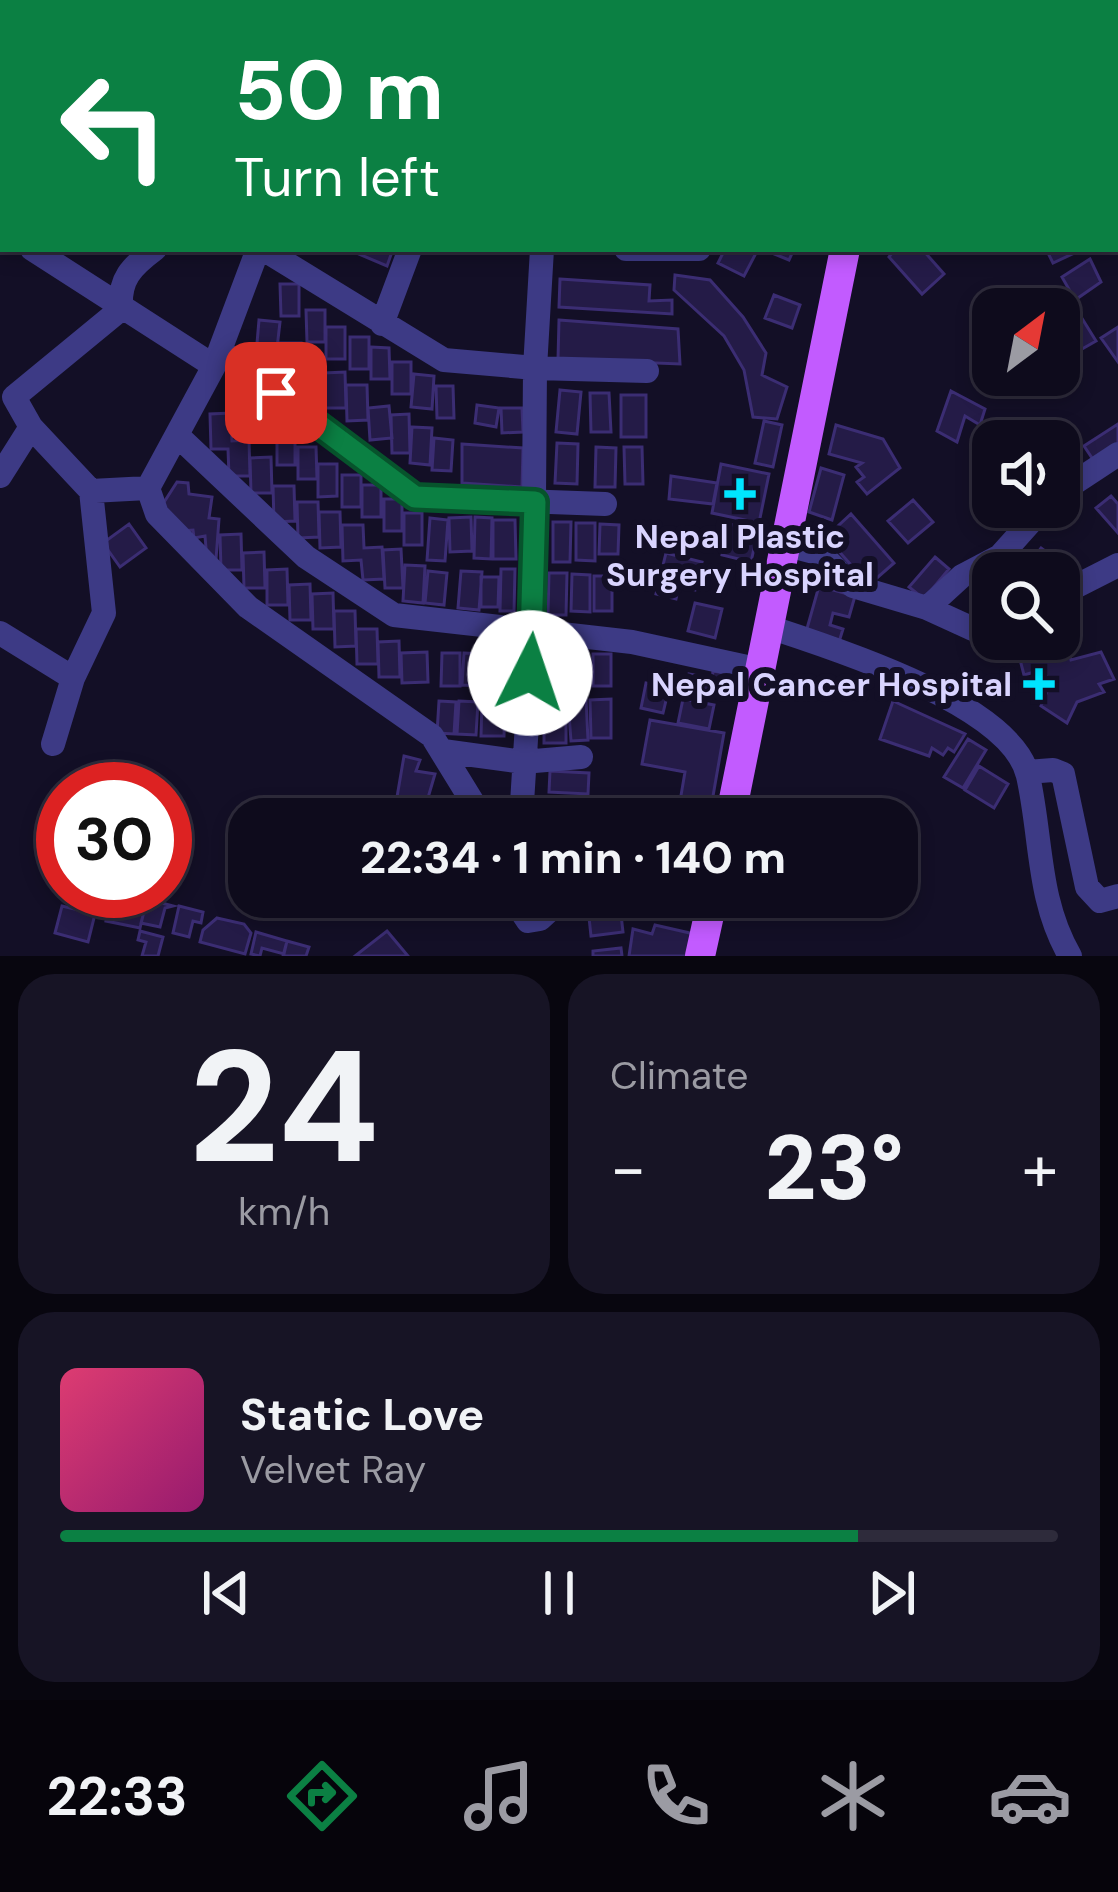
<!DOCTYPE html>
<meta charset="utf-8">
<style>
:root{--surface:#0e0b1c;--page:#171425;--text:#f1f3f6;--muted:#9b9ba3;--line:#2e2b3b;--accent:#0b8043}
body{margin:0;font-family:"DM Sans",sans-serif;background:var(--page);color:var(--text);height:100vh;display:flex;flex-direction:column;font-size:45px;white-space:nowrap}
*{box-sizing:border-box;margin:0}
p{font-size:39px;color:var(--muted)}
.icon{flex:none;width:66px;height:66px;fill:none;stroke:currentColor;stroke-width:2;stroke-linecap:round;stroke-linejoin:round}
.map{position:relative;height:956px;overflow:hidden}
.drawer{display:flex;flex-direction:column;gap:18px;padding:18px;background:#08060f;flex:1}
.drawer>*{flex:none}
.hud{position:absolute;left:0px;top:0px;width:1119px;height:252px;box-shadow:0 6px 18px #0003,0 0 0 3px var(--line);background:#0b8043;color:#fff;overflow:hidden}
.needle{width:78px;rotate:32deg}
.fabs{position:absolute;left:972px;top:288px;display:grid;gap:24px}
.fabs a{display:grid;place-items:center;width:108px;height:108px;border-radius:24px;background:var(--surface);box-shadow:0 6px 18px #0003,0 0 0 3px var(--line);font-size:60px}
.speed{position:absolute;left:36px;top:762px;display:flex;gap:24px;font-size:60px;font-weight:700;text-align:center}
.speed>*{display:grid;place-content:center;width:156px;height:156px;border-radius:50%;background:var(--surface);box-shadow:0 6px 18px #0003,0 0 0 3px var(--line);line-height:1}
.speed .limit{border:18px solid #d22;background:#fff;color:#111}
.pin{position:absolute;display:grid;place-items:center;width:102px;height:102px;color:#fff;margin:-51px;border-radius:24px;box-shadow:0 6px 18px #0006}
.me{position:absolute;width:132px;margin:-66px;rotate:4deg;stroke-linejoin:round;filter:drop-shadow(0 0 9px #0008)}
.turn{display:flex;align-items:center;gap:42px;height:252px;padding:0 36px;font-size:54px}
.turn .icon{width:156px;height:156px;stroke-width:2.5}
.turn b{display:block;font-size:84px;line-height:102px}
.big{font-size:90px;font-weight:800;line-height:1.1}
.drawer .widget{flex:1;display:flex;flex-direction:column;justify-content:center;gap:18px;min-width:0;padding:0 42px;border-radius:36px;background:var(--page)}
.drawer .dial{align-items:center;gap:0}
.dial b{font-size:156px;line-height:1}
.song{display:flex;align-items:center;gap:36px}
.cover{width:144px;height:144px;border-radius:18px;background:linear-gradient(135deg,hsl(340 70% 55%),hsl(320 70% 35%))}
.played{height:12px;border-radius:6px;background:linear-gradient(90deg,var(--accent) 80%,var(--line) 80%)}
.keys{display:flex;justify-content:space-around;direction:ltr}
.heat{display:flex;justify-content:space-between;align-items:center;font-size:66px;direction:ltr}
.drawer .tiles{flex:1;display:grid;gap:18px;grid-template-columns:1fr 1fr}
.widget:last-child{grid-column:span 2}
.trip{position:absolute;left:228px;top:798px;width:690px;height:120px;border-radius:36px;background:var(--surface);box-shadow:0 6px 18px #0003,0 0 0 3px var(--line);font-weight:800;line-height:120px;text-align:center}
.dock{display:flex;height:192px;justify-content:space-around;align-items:center;background:#06040b;color:var(--muted)}
.dock .icon{width:84px;height:84px}
.dock .selected{color:var(--accent)}
.dock b{font-size:54px;color:var(--text)}
.map>svg:first-child{display:block}
</style>
<div class="map">
<svg width="1118" height="956" viewBox="0 0 1118 956">
<rect width="100%" height="100%" fill="#130f26"/>
<g fill="none" stroke-linecap="round" stroke-linejoin="round">
<path stroke="#0c2248" stroke-width="6" d="M105 0V3
M189 252V249"/>
</g>
<path fill="#241b47" stroke="#3b2d73" stroke-width="3" d="M535 0H597V3H535Z
M347 249H393L387 266Z
M725 249 756 253 744 276 718 263Z
M762 249H794L789 260Z
M895 249H922L944 274 922 294 889 257Z
M1046 249H1083L1053 263Z
M1090 259 1101 282 1075 300 1062 277Z
M675 275 710 280 743 317 766 353 762 375 787 387 777 419 753 417 744 370 724 336 674 290Z
M560 279 650 285 649 301 672 300V314L559 307Z
M280 284H299V316H281Z
M774 295 800 305 792 328 765 318Z
M1070 299 1096 341 1082 349 1056 307Z
M306 310H325V342H307Z
M259 320 280 322 276 357 256 355Z
M559 320 678 329 680 364 558 359Z
M326 327H345V359H326Z
M1118 327V362L1101 338Z
M350 337H369V369H350Z
M280 343H301L300 378H279Z
M371 347 389 348 390 379H371Z
M392 362H411V394H392Z
M323 363 324 398 303 399 302 364Z
M345 372 346 408H325L324 373Z
M414 374 434 376 432 409 411 407Z
M235 385H253V417H235Z
M346 385H367L368 420 347 421Z
M436 386H453L454 418H437Z
M560 390 581 392 577 434 556 432Z
M951 391 985 409 980 425 965 416 957 442 937 431Z
M590 393H609L611 432H591Z
M621 395H646V437H621Z
M477 405 499 408 496 427 475 423Z
M389 406 392 438 370 440 368 408Z
M501 408H522L523 432 502 433Z
M276 410V442H257V411Z
M231 413 232 441 249 440 250 476H229L228 449H211L210 414Z
M409 414 410 453H392L391 415Z
M764 421 782 425 773 467 755 463Z
M1118 424V445L1094 461 1084 446Z
M836 425 883 439 900 468 867 494 857 482 864 477 856 467 862 463 829 454Z
M412 427 432 428 430 465 410 463Z
M277 433H295V465H277Z
M434 438 453 440 451 471 432 470Z
M557 443 578 444 577 484 555 483Z
M462 444 523 448 522 487 462 483Z
M298 447H316L317 479H298Z
M596 447 616 448 615 487H595Z
M624 447H642L643 484H625Z
M271 457 272 493H251L250 458Z
M318 464H337V496L318 497Z
M721 464 769 474 759 523 712 513Z
M821 468 844 475 832 520 809 512Z
M342 475H361V507H342Z
M671 476 717 483 713 504 669 499Z
M177 482 188 483 189 494 212 497 209 518 219 519 216 559 207 560 205 536 194 538 193 530 179 531 159 510Z
M362 485H381V517H362Z
M273 486H294L295 521 274 522Z
M1111 496 1118 504V533L1096 508Z
M384 499H402V531H384Z
M913 500 933 522 908 543 888 521Z
M297 502H318L319 537 298 538Z
M319 512H340L341 547 320 548Z
M404 513H422V545H404Z
M851 514 894 563 869 585 826 537Z
M471 517 472 551 450 552 449 518Z
M475 517 492 518 491 559 474 558Z
M430 518 448 520 445 561 427 560Z
M493 520H515L516 559H493Z
M553 522H571L570 562H553Z
M576 523H595V561L576 560Z
M129 524 146 548 120 567 103 543Z
M600 524 619 525 618 554H599Z
M728 524 758 530 751 562 722 555Z
M342 525H363L364 548 382 547 384 579 363 580 361 560 343 561Z
M241 534 242 570H221L220 535Z
M1041 548 1069 569 1059 581V573L1023 572Z
M401 549 403 588H385L383 550Z
M264 552 265 588H244L243 553Z
M666 553 702 562 695 590 679 586 676 599 656 594Z
M935 557 949 569 924 599 909 587Z
M405 565 425 566 423 603 403 601Z
M287 569 288 605H267V570Z
M501 569H515L514 611H500Z
M428 571 447 573 444 605 425 603Z
M461 571 482 572 479 610 458 608Z
M549 573H567L566 615H548Z
M572 574 590 575V612L571 611Z
M594 576H612V611H594Z
M481 577H499L498 607H481Z
M310 584 311 620H290L289 585Z
M819 586 855 596 849 617 833 613 830 625 843 629 839 642 806 632Z
M333 593 334 629H313L312 594Z
M695 603 722 609 715 638 688 631Z
M334 611H355L356 646 335 647Z
M356 629H377L378 664H357Z
M1027 639 1067 644 1071 660 1101 652 1114 679 1099 684 1104 692 1077 702 1067 723 1041 706 1051 682 1041 670 1024 675 1017 648 1029 644Z
M399 641 400 677H379L378 642Z
M547 650 587 651 586 688 546 687Z
M427 652 428 682 402 683 401 653Z
M489 652 509 653 507 687H488Z
M442 653H460V686H441Z
M464 653 484 654 482 686 462 685Z
M593 654H611V686H593Z
M713 671 725 673 721 693 687 687 689 674 712 678Z
M646 683 669 688 663 713 641 708Z
M586 699 588 740 571 741 568 700Z
M611 699V738H591L590 700Z
M683 699 714 705 709 729 678 723Z
M439 701 456 702 454 734 437 733Z
M459 701 478 702 476 735 457 734Z
M544 701 566 702V743H544Z
M893 701 965 734 954 752 948 748 943 755 932 748 929 756 880 739Z
M482 702 505 703 504 736H481Z
M650 720 724 733 709 819H677L685 772 642 764Z
M968 739 986 750 963 788 944 777Z
M404 756 420 760 416 771 435 774 425 808 397 797Z
M979 766 1008 784 994 808 965 790Z
M550 771 589 773 588 794 549 792Z
M585 797V819H550L549 798Z
M591 810 618 812V819H590Z
M113 893 147 899 140 928 106 921Z
M619 897 623 932 591 936 587 899Z
M147 899 173 906 165 908 160 927 141 923Z
M62 906 95 914 88 942 55 933Z
M179 906 203 912 201 923 193 921 189 937 173 933Z
M217 918 244 924 251 933 245 954 200 942 203 930Z
M655 925 694 934 689 956H629L633 929 652 934Z
M140 931 163 937 158 956H142L146 942 138 940Z
M387 931 408 956H355Z
M256 932 287 941 284 954 262 948 260 956 251 954Z
M287 941 309 947 306 956H283Z
M621 948 622 956H593V951Z"/>
<g fill="none" stroke-linecap="round" stroke-linejoin="round">
<path stroke="#3d3a85" stroke-width="24" d="M118 0 122 3
M492 0 493 3
M753 0 756 3
M1066 0 1067 3
M56 3 57 0
M160 3 161 0
M1116 50 1118 49
M0 118 3 112
M1116 120 1118 125
M0 231 3 233
M32 249 214 366
M258 249 214 366 148 488 157 514 248 607 432 736 483 819
M263 249 444 360 535 368 542 249
M626 249H699
M382 324 410 249
M220 350 415 497 605 504
M179 437 306 557 394 615 632 642 761 670
M0 476 31 427
M148 488 91 491 31 427 14 397 121 309C119 279 131 267 155 249
M1059 493 1118 454
M783 544 821 554 853 586 927 608 962 576 1000 556 1044 507
M1059 595 1118 565
M927 608 973 629 993 625
M769 627C833 648 1012 704 1028 776 1042 838 1037 900 1070 956
M0 633 73 678
M53 744 73 678 104 613 91 491
M443 751 523 762 581 757
M1027 772 1053 770 1063 774 1087 887 1100 901 1118 896
M521 819 533 628 535 368 647 371
M512 897 528 921 540 919 564 897"/>
<path stroke="#c25bff" stroke-width="30" d="M902 3 903 0
M730 819 845 249
M700 956 713 897"/>
</g>
<g fill="none" stroke-linecap="round" stroke-linejoin="round">
<defs>
<path id="route" d="M276 393 415 497 535 502 530 673"/>
</defs>
<use href="#route" stroke="#07532c" stroke-width="30"/>
<use href="#route" stroke="#0b8043" stroke-width="21"/>
</g>
<g fill="#00e5ff" stroke="#130f26" stroke-width="4.5">
<path d="M734 476h12v12h12v12h-12v12h-12v-12h-12v-12h12z"/>
<path d="M1033 666h12v12h12v12h-12v12h-12v-12h-12v-12h12z"/>
</g>
<g text-anchor="middle" dominant-baseline="central" stroke-width="12" stroke-linejoin="round" paint-order="stroke">
<g font-size="33" font-weight="bold" fill="#d9d4ff" stroke="#130f26">
<text x="740" y="536">Nepal Plastic<tspan x="740" dy="38">Surgery Hospital</tspan></text>
<text x="1012" y="684" text-anchor="end">Nepal Cancer Hospital</text>
</g>
</g>
</svg>
<div class="fabs">
<a><svg class="needle" viewBox="-14 -14 28 28"><path d="M0-13l5 13h-10z" fill="#e53935"/><path d="M0 13l5-13h-10z" fill="#9b9ba3"/></svg></a>
<a><svg class="icon" aria-label="sound" viewBox="0 0 24 24"><path d="M4 9h4l5-4v14l-5-4H4zM17 9q2 3 0 6"/></svg></a>
<a><svg class="icon" aria-label="search" viewBox="0 0 24 24"><circle cx="10" cy="10" r="6"/><path d="M15 15l6 6"/></svg></a>
</div>
<div class="speed"><div class="limit">30</div></div>
<div class="pin" style="left:276px;top:393px;background:#d93025"><svg class="icon" aria-label="arrive" viewBox="0 0 24 24"><path d="M6 21V4h12l-3 4 3 4H6"/></svg></div>
<svg class="me" style="left:530px;top:673px" viewBox="-20 -20 40 40"><circle r="19" fill="#fff"/><path d="M0-13L10 11 0 6-10 11z" fill="#0b8043"/></svg>
<div class="trip">22:34 · 1 min · 140 m</div>
<div class="hud">
<div class="turn"><svg class="icon" aria-label="left" viewBox="0 0 24 24"><path d="M17 20v-9H6M10 6l-5 5 5 5"/></svg><div><b>50 m</b>Turn left</div></div>
</div>
</div>
<section class="drawer">
<div class="tiles">
<div class="widget dial"><b>24</b><p>km/h</p></div>
<div class="widget"><p>Climate</p>
<div class="heat"><a>−</a><b class="big">23°</b><a>+</a></div>
</div>
<div class="widget">
<div class="song"><i class="cover"></i><div><b>Static Love</b><p>Velvet Ray</p></div></div>
<div class="played"></div>
<div class="keys"><svg class="icon" aria-label="previous" viewBox="0 0 24 24"><path d="M18 5L8 12l10 7zM5 5v14"/></svg><svg class="icon" aria-label="pause" viewBox="0 0 24 24"><path d="M8 5v14M16 5v14"/></svg><svg class="icon" aria-label="next" viewBox="0 0 24 24"><path d="M6 5l10 7-10 7zM19 5v14"/></svg></div>
</div>
</div>
</section>
<nav class="dock">
<b>22:33</b>
<svg class="icon selected" aria-label="directions" viewBox="0 0 24 24"><path d="M12 3l9 9-9 9-9-9zM9 14v-3h6M13 9l2 2-2 2"/></svg>
<svg class="icon" aria-label="music" viewBox="0 0 24 24"><path d="M9 18V5l10-2v13"/><circle cx="6" cy="18" r="3"/><circle cx="16" cy="16" r="3"/></svg>
<svg class="icon" aria-label="phone" viewBox="0 0 24 24"><path d="M5 4h4l2 5-3 2q2 4 5 5l2-3 5 2v4C11 20 4 13 5 4z"/></svg>
<svg class="icon" aria-label="climate" viewBox="0 0 24 24"><path d="M12 3v18M4 7l16 10M4 17L20 7"/></svg>
<svg class="icon" aria-label="car" viewBox="0 0 24 24"><path d="M5 17H2v-5l4-1 3-4h7l3 4 3 1v5h-3M9 17h6M6 11h13"/><circle cx="7" cy="17" r="2"/><circle cx="17" cy="17" r="2"/></svg>
</nav>
